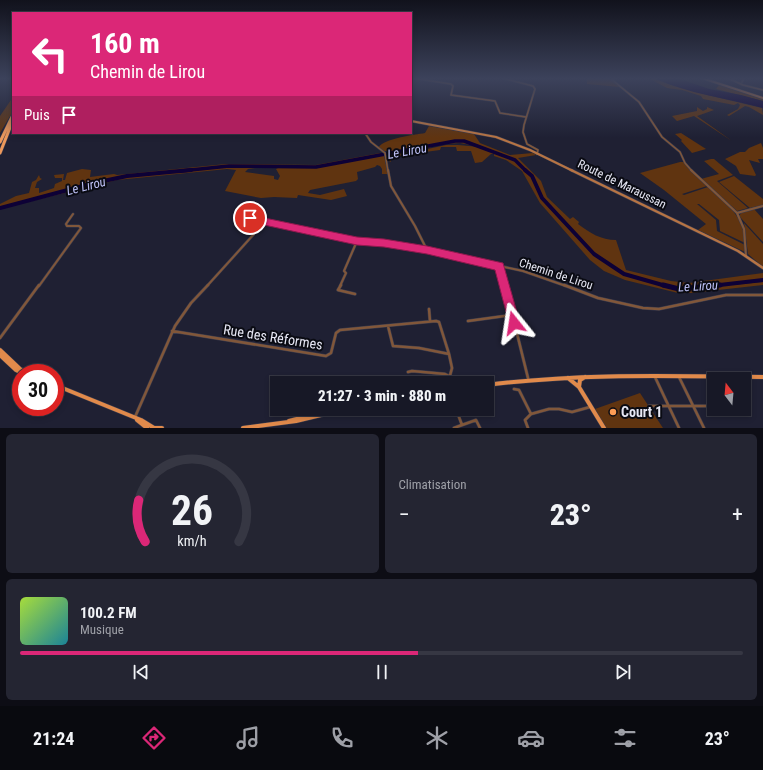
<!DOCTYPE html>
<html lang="fr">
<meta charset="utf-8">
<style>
:root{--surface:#171826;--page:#242532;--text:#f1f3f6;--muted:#9ea0a7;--line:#363743;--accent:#db2777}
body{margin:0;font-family:"Roboto Condensed",sans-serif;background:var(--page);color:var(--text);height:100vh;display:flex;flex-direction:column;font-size:15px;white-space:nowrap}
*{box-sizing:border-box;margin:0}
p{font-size:13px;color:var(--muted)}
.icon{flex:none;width:22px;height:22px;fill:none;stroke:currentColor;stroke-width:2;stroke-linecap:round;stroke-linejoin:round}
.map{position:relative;height:428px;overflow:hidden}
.side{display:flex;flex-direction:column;gap:6px;padding:6px;background:#0d0d15;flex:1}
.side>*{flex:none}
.banner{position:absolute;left:12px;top:12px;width:400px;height:122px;border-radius:0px;box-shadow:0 2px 6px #0003,0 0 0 1px var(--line);background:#db2777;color:#fff;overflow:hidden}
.needle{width:26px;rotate:344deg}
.buttons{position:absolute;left:707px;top:372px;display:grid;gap:8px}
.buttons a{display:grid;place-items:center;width:44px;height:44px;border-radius:0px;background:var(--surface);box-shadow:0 2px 6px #0003,0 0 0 1px var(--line);font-size:20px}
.speed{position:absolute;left:12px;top:364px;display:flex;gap:8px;font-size:20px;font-weight:700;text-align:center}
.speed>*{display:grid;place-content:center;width:52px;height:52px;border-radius:50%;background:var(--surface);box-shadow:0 2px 6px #0003,0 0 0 1px var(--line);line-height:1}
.speed .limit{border:6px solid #d22;background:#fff;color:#111}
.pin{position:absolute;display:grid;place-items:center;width:34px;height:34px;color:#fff;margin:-17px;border:2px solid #fff;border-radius:50%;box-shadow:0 1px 4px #0007}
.me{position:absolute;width:44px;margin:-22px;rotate:345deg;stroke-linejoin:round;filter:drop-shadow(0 0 3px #0008)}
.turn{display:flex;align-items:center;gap:14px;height:84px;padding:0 12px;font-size:18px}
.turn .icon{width:52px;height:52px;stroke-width:2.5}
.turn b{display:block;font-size:28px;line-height:34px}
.then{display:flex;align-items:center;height:38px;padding:0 12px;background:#0003;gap:8px;font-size:15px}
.big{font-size:30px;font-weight:800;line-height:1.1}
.side .widget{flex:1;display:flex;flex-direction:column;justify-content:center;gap:6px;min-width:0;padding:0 14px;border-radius:6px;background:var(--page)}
.side .dial{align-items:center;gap:0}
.dial svg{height:104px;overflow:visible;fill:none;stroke:var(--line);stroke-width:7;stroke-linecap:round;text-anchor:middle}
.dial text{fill:var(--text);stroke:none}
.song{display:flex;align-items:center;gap:12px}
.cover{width:48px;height:48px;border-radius:6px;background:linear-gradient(135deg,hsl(80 70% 55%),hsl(190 70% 35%))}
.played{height:4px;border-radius:2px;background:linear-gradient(90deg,var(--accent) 55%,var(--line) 55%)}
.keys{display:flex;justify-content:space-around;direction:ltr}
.heat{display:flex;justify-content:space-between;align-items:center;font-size:22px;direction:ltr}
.side .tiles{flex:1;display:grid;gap:6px;grid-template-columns:1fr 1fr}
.widget:last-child{grid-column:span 2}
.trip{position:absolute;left:270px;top:376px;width:224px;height:40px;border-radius:0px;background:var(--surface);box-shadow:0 2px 6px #0003,0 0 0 1px var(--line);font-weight:800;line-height:40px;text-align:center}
.tabs{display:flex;height:64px;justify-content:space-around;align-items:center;background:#090a0f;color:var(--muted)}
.tabs .icon{width:28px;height:28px}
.tabs .active{color:var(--accent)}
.tabs b{font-size:18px;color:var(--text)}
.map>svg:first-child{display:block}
</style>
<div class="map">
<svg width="763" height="428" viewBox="0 0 763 428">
<rect width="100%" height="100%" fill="#1f2033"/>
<path fill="#603410" d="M584 78H609L620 87 587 84V79Z
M648 78C658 78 668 85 678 87 706 95 734 101 762 108L763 115 749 107 745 106 729 116 727 115 738 109 740 105 738 103 734 105 703 99 701 96 682 90 667 88Z
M719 85 763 99V101L716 89Z
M13 97V111L0 133V116Z
M697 107 703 111 707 109V107L714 110 697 116 732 141 694 116 677 121 672 116 697 111Z
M429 126 474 134 480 143 510 155 533 153 536 155 518 158 541 181 547 197 570 219 573 217 579 222 578 224C590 233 601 240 616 240L626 270 671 281 689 283 763 273V279L731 283 732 285 763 282V285L691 293H678L625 280 604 271 590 260 540 203 522 171 506 160 494 156V154H491L482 162 475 163 471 151H457L456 147H441L440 150 425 152V154L390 157 391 162 389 161 387 155 414 152 446 145H458L480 147 513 159 482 147 460 143 441 144 425 149 402 152 384 151 378 148C384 138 414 135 425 133Z
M681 133 706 149 692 153 681 141 682 140 675 134Z
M761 143 763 148V159H758L760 163 749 160 756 175 755 176 740 174 736 166 725 159 740 152H745L749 148Z
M380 153 382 154 316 166H228L131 175 93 182 0 207V204L16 196 29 193 32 182 36 180 39 175 40 178 42 179 37 182 35 188H39V193L54 188 55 184 62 181V178H55L54 175 64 174 63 180H65L67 173 82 169 91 170 90 177 114 174 117 175 226 164 316 165Z
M382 155H384L388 174H382V169L380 166 377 165 375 167 357 172 358 179 356 181 310 190 308 193 320 195 344 189 347 196 331 200 298 195 297 198 274 197 261 198 225 191 236 170 227 169 117 180 0 209 32 199 131 176 229 167 255 168 248 169 245 172 274 176V179L278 180 280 176 276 169 278 168 316 167Z
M711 159H714L733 175 717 181 748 208 737 211 701 179 719 174 704 161Z
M680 162H684L707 186 682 194 684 195 708 187C727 205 744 215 745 243L720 231 719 220 699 204H697L716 220 717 231 745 245V252L698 230 706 224 664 190 640 173Z
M734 176 763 199V205L750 208 719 182Z
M754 209 763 219V242L739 216 741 213Z
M744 223 763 244V267L748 254Z
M640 393 663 428H606L595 409Z"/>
<path fill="#0d0136" d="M654 78 680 79 709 89 741 95 763 101V108C726 98 689 94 654 78Z"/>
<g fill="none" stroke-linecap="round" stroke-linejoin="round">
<path stroke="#0d0136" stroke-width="3.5" d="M181 171 229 166 316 167 455 141H464L515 160 526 171"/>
<path stroke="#0d0136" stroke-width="4" d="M525 170 532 176 542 198 594 254 624 274 666 286
M0 208 94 183 127 176 191 170
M711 286 763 280"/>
<path stroke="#0d0136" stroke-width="5" d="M663 285 679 289 720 285"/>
<defs>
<path id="minor-far2" d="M413 78 451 84 453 86 451 95 495 101 500 113 526 117
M502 78 533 86 535 89 524 125 523 132 527 144 538 150 537 154
M610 78 639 102 662 137 680 152 685 163 692 171
M728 78 743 85 763 90
M742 82 744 78
M365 133 371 142 385 153 388 171"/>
<path id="minor-far1" d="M388 170 391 186 415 226 427 250
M691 170 737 213
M250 218 357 241 427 250 523 271 566 286
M746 256 744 229 737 213 763 206
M500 266 505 286
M39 286 81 228 79 226H67L66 224 73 214
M207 286 264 223
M340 286 346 273 344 271 357 241"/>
<path id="minor" d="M341 285 338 290 355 294
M505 285 528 378
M564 285 598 298 643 308 659 309 726 295H763
M429 309 430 321
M468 321 512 315
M388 326 393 346 419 348 449 354 452 368 448 383
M172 331 326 356 331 353 336 333 340 330 436 321 439 322 449 354
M0 338 39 285
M408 372 412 371 445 374 449 376
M655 377 679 428
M679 377 704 428
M514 389 519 390 531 414
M649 406H714
M135 417 175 326 191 303 208 285
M462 425 476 420 480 428
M454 428 462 425 456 409
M528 428 525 420 531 414 549 409H559L572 412 590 407"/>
<path id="secondary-far1" d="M702 78 763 98
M411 121 496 137 530 150 573 171"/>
<path id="secondary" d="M571 170 738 251 763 268"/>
<path id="primary" d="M0 350 20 369 29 373
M0 355 16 370 22 373
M568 378 579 387 604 428
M55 385 141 420 154 428H162
M487 385C579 373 671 376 763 377
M579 387 580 380 585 377
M137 420 147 428
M289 421 336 409
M243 428 296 421 346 409"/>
<path id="trunk" d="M0 142 13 115
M0 153 13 120"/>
</defs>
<use href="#minor-far2" stroke="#3b3c4e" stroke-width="2.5"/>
<use href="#minor-far1" stroke="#3b3c4e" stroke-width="3"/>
<use href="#minor" stroke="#3b3c4e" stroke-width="3.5"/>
<use href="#secondary-far1" stroke="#3b3c4e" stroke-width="3"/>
<use href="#secondary" stroke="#3b3c4e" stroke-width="3.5"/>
<use href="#primary" stroke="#3b3c4e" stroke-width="5"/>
<use href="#trunk" stroke="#3b3c4e" stroke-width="4"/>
<use href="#minor-far2" stroke="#81573a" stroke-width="1.5"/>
<use href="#minor-far1" stroke="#81573a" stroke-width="2"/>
<use href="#minor" stroke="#81573a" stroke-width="2.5"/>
<use href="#secondary-far1" stroke="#b77444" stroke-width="2"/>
<use href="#secondary" stroke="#b77444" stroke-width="2.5"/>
<use href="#primary" stroke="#e18a4b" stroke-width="4"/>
<use href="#trunk" stroke="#ed985b" stroke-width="3"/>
</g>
<linearGradient id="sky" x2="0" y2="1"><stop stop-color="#11121c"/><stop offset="0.57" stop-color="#3c425b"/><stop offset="1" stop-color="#3c425b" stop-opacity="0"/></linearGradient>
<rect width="763" height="138" fill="url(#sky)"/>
<path fill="#db2777" stroke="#8e194d" d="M250 215 357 237 384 239 427 246 503 263 520 323 518 327 514 328 510 327 495 270 427 254 384 247 357 245 250 222 246 218Z"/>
<circle fill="#fd9c55" stroke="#0a0b13" stroke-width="1.5" cx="613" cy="412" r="4"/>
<g text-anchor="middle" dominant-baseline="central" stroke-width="4" stroke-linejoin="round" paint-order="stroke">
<g font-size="12" fill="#e7e8f5" stroke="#0a0b13">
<text transform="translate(622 184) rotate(26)">Route de Maraussan</text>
<text transform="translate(556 274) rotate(18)">Chemin de Lirou</text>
</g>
<g font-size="13" font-style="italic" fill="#bec1f6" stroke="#0a0b13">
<text transform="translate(407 151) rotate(-10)">Le Lirou</text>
<text transform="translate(86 186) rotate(-14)">Le Lirou</text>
<text transform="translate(698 286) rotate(-3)">Le Lirou</text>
</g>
<g font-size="14" fill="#e7e8f5" stroke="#0a0b13">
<text transform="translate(273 337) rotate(9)">Rue des Réformes</text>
</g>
<g font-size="14" font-weight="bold" fill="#e7e8f5" stroke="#0a0b13" text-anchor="start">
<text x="621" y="412">Court 1</text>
</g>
</g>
</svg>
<div class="buttons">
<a><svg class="needle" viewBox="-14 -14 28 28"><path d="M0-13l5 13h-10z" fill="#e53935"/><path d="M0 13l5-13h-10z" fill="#9ea0a7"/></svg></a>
</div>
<div class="speed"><div class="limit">30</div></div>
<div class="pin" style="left:250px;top:218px;background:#d93025"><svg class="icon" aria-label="arrive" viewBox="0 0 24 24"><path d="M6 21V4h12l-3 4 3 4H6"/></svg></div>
<svg class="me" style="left:514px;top:323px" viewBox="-20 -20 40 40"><path d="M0-17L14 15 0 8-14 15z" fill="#db2777" stroke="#fff" stroke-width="4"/></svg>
<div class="trip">21:27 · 3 min · 880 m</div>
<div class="banner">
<div class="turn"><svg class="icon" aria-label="left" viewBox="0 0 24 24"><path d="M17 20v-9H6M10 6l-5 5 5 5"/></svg><div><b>160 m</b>Chemin de Lirou</div></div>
<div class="then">Puis<svg class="icon" aria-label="arrive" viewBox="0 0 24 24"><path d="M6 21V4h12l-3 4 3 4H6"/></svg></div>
</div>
</div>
<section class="side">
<div class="tiles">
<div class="widget dial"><svg viewBox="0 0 100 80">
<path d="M14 69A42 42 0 1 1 86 69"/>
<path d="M14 69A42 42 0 0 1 9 37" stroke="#db2777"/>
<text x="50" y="56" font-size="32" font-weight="700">26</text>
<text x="50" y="72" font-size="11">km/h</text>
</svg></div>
<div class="widget"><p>Climatisation</p>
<div class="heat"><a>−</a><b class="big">23°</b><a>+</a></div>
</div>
<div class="widget">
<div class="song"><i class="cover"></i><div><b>100.2 FM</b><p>Musique</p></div></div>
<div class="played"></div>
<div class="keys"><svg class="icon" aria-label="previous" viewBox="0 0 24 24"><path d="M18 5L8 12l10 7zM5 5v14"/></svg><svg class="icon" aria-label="pause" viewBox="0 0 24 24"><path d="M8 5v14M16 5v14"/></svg><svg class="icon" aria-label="next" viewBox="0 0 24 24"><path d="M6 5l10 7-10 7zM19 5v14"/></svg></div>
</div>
</div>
</section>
<nav class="tabs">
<b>21:24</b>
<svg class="icon active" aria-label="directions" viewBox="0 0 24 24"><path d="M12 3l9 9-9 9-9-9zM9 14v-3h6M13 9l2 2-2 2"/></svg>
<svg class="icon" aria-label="music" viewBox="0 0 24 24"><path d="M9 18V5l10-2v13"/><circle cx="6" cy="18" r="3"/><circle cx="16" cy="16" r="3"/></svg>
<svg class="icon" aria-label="phone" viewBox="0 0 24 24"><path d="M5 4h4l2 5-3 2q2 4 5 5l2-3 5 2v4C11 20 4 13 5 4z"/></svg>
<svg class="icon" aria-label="climate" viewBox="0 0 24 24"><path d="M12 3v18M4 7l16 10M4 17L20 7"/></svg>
<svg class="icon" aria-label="car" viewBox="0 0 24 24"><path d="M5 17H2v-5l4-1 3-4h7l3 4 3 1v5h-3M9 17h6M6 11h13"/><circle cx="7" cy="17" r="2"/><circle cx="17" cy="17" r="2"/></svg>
<svg class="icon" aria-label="filters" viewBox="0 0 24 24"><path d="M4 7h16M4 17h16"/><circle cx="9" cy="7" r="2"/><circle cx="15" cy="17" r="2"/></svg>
<b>23°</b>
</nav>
